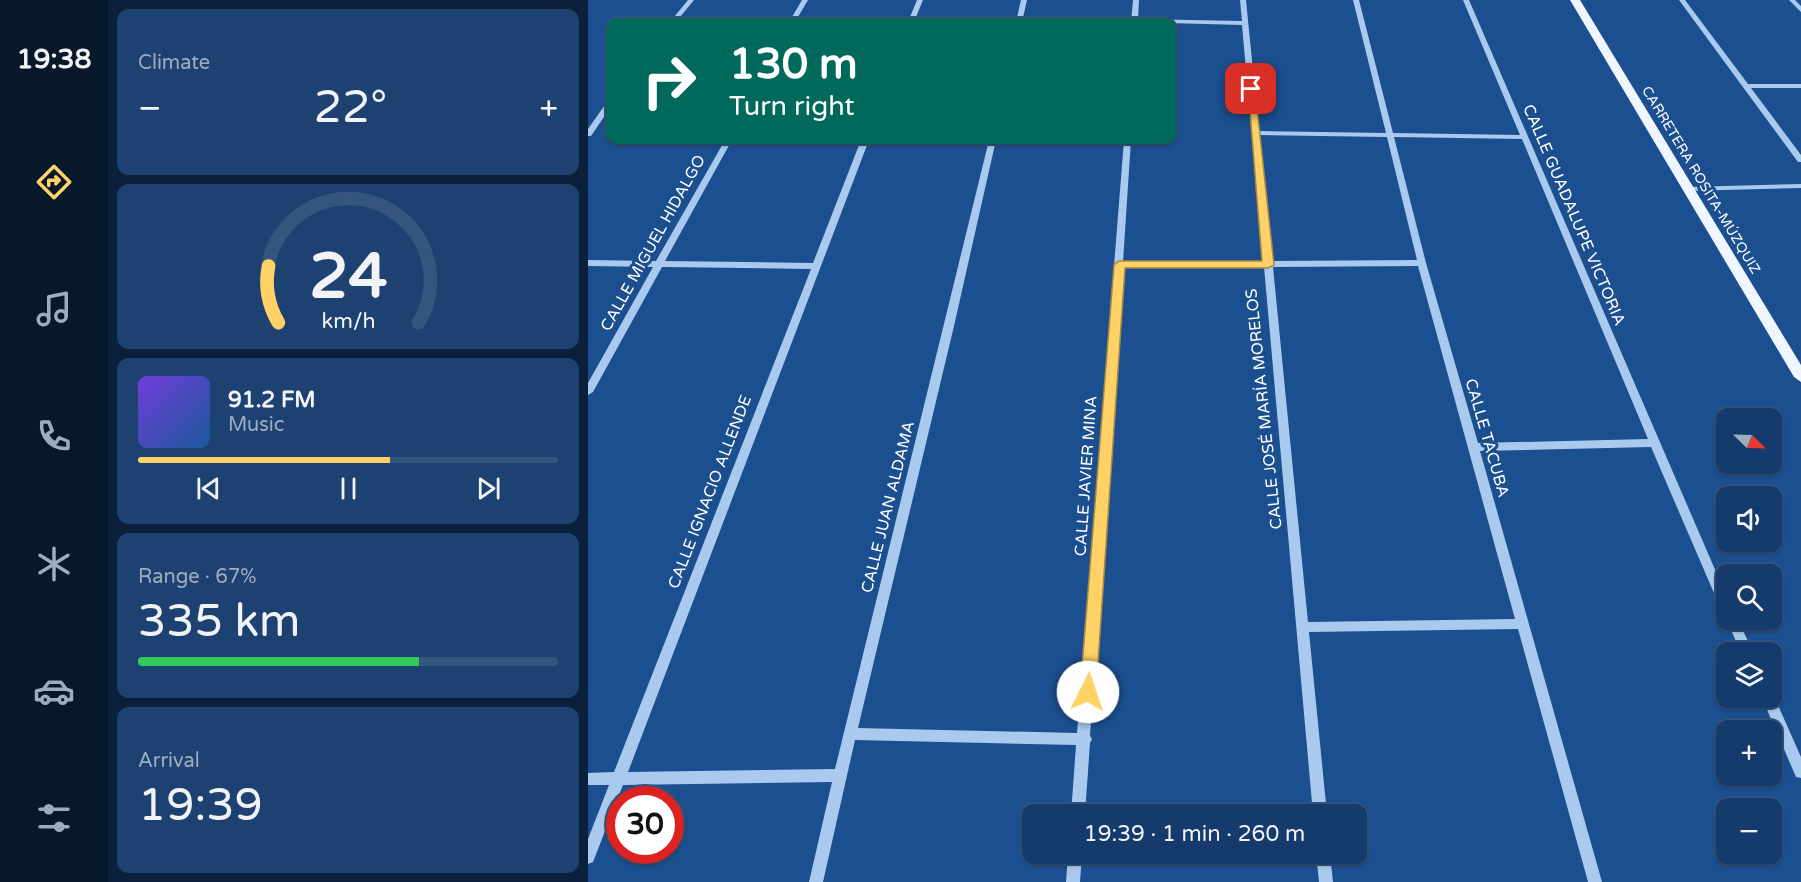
<!DOCTYPE html>
<meta charset="utf-8">
<style>
:root{--surface:#143b6b;--page:#1d4271;--text:#f1f3f6;--muted:#9dadc1;--line:#33557e;--accent:#ffd166}
body{margin:0;font-family:"Varela Round",sans-serif;background:var(--page);color:var(--text);height:100vh;display:flex;flex-direction:column;font-size:22px;white-space:nowrap}
*{box-sizing:border-box;margin:0}
p{font-size:20px;color:var(--muted)}
.icon{flex:none;width:33px;height:33px;fill:none;stroke:currentColor;stroke-width:2;stroke-linecap:round;stroke-linejoin:round}
.map{position:relative;flex:1;overflow:hidden}
.drawer{display:flex;flex-direction:column;gap:9px;padding:9px;background:#0b203b;width:480px}
.drawer>*{flex:none}
.guide{position:absolute;left:18px;top:18px;width:570px;height:126px;border-radius:12px;box-shadow:0 2px 4px #0004,0 0 0 2px var(--line);background:#00695c;color:#fff;overflow:hidden}
.needle{width:39px;rotate:113deg}
.tools{position:absolute;left:1128px;top:408px;display:grid;gap:12px}
.tools a{display:grid;place-items:center;width:66px;height:66px;border-radius:12px;background:var(--surface);box-shadow:0 2px 4px #0004,0 0 0 2px var(--line);font-size:30px}
.speed{position:absolute;left:18px;top:786px;display:flex;gap:12px;font-size:30px;font-weight:700;text-align:center}
.speed>*{display:grid;place-content:center;width:78px;height:78px;border-radius:50%;background:var(--surface);box-shadow:0 2px 4px #0004,0 0 0 2px var(--line);line-height:1}
.speed .limit{border:9px solid #d22;background:#fff;color:#111}
.pin{position:absolute;display:grid;place-items:center;width:51px;height:51px;color:#fff;margin:-26px;border-radius:12px;box-shadow:0 3px 9px #0006}
.me{position:absolute;width:66px;margin:-33px;rotate:4deg;stroke-linejoin:round;filter:drop-shadow(0 0 4px #0008)}
.turn{display:flex;align-items:center;gap:21px;height:126px;padding:0 24px;font-size:27px}
.turn .icon{width:78px;height:78px;stroke-width:2.5}
.turn b{display:block;font-size:42px;line-height:51px}
.big{font-size:45px;font-weight:600;line-height:1.1}
.drawer .tile{flex:1;display:flex;flex-direction:column;justify-content:center;gap:9px;min-width:0;padding:0 21px;border-radius:12px;background:var(--page)}
.drawer .dial{align-items:center;gap:0}
.dial svg{height:156px;overflow:visible;fill:none;stroke:var(--line);stroke-width:7;stroke-linecap:round;text-anchor:middle}
.dial text{fill:var(--text);stroke:none}
.song{display:flex;align-items:center;gap:18px}
.cover{width:72px;height:72px;border-radius:9px;background:linear-gradient(135deg,hsl(260 70% 55%),hsl(210 70% 35%))}
.played{height:6px;border-radius:3px;background:linear-gradient(90deg,var(--accent) 60%,var(--line) 60%)}
.keys{display:flex;justify-content:space-around;direction:ltr}
.heat{display:flex;justify-content:space-between;align-items:center;font-size:33px;direction:ltr}
.charge{height:9px;border-radius:4px;background:linear-gradient(90deg,#34c759 67%,var(--line) 0)}
.trip{position:absolute;left:434px;top:804px;width:345px;height:60px;border-radius:12px;background:var(--surface);box-shadow:0 2px 4px #0004,0 0 0 2px var(--line);font-weight:600;line-height:60px;text-align:center}
main{display:flex;flex:1;min-height:0}
.dock{display:flex;flex-direction:column;width:108px;justify-content:space-around;align-items:center;background:#08182b;color:var(--muted)}
.dock .icon{width:42px;height:42px}
.dock .selected{color:var(--accent)}
.dock b{font-size:27px;color:var(--text)}
.map>svg:first-child{display:block}
</style>
<main>
<nav class="dock">
<b>19:38</b>
<svg class="icon selected" aria-label="directions" viewBox="0 0 24 24"><path d="M12 3l9 9-9 9-9-9zM9 14v-3h6M13 9l2 2-2 2"/></svg>
<svg class="icon" aria-label="music" viewBox="0 0 24 24"><path d="M9 18V5l10-2v13"/><circle cx="6" cy="18" r="3"/><circle cx="16" cy="16" r="3"/></svg>
<svg class="icon" aria-label="phone" viewBox="0 0 24 24"><path d="M5 4h4l2 5-3 2q2 4 5 5l2-3 5 2v4C11 20 4 13 5 4z"/></svg>
<svg class="icon" aria-label="climate" viewBox="0 0 24 24"><path d="M12 3v18M4 7l16 10M4 17L20 7"/></svg>
<svg class="icon" aria-label="car" viewBox="0 0 24 24"><path d="M5 17H2v-5l4-1 3-4h7l3 4 3 1v5h-3M9 17h6M6 11h13"/><circle cx="7" cy="17" r="2"/><circle cx="17" cy="17" r="2"/></svg>
<svg class="icon" aria-label="filters" viewBox="0 0 24 24"><path d="M4 7h16M4 17h16"/><circle cx="9" cy="7" r="2"/><circle cx="15" cy="17" r="2"/></svg>
</nav>
<section class="drawer">
<div class="tile"><p>Climate</p>
<div class="heat"><a>−</a><b class="big">22°</b><a>+</a></div>
</div>
<div class="tile dial"><svg viewBox="0 0 100 80">
<path d="M14 69A42 42 0 1 1 86 69"/>
<path d="M14 69A42 42 0 0 1 9 40" stroke="#ffd166"/>
<text x="50" y="56" font-size="32" font-weight="700">24</text>
<text x="50" y="72" font-size="11">km/h</text>
</svg></div>
<div class="tile">
<div class="song"><i class="cover"></i><div><b>91.2 FM</b><p>Music</p></div></div>
<div class="played"></div>
<div class="keys"><svg class="icon" aria-label="previous" viewBox="0 0 24 24"><path d="M18 5L8 12l10 7zM5 5v14"/></svg><svg class="icon" aria-label="pause" viewBox="0 0 24 24"><path d="M8 5v14M16 5v14"/></svg><svg class="icon" aria-label="next" viewBox="0 0 24 24"><path d="M6 5l10 7-10 7zM19 5v14"/></svg></div>
</div>
<div class="tile"><p>Range · 67%</p><b class="big">335 km</b><div class="charge"></div></div>
<div class="tile"><p>Arrival</p><b class="big">19:39</b></div>
</section>
<div class="map">
<svg width="1213" height="882" viewBox="0 0 1213 882">
<rect width="100%" height="100%" fill="#1b4f8f"/>
<g fill="none" stroke-linecap="round" stroke-linejoin="round">
<path fill="#a9c9ee" fill-rule="evenodd" d="M100 0H106L88 22H82Z
M214 0H220L207 22H201Z
M329 0H335L326 22H320Z
M433 0H439L434 22H428Z
M545 0H551L550 19 654 21 652 0H658L671 131 798 133 765 0H771L805 133 932 135 875 0H881L1138 595V612L1134 611 1132 607 1063 447 892 451 1014 882H1000L930 629 721 632 739 814H725L676 267 534 268 502 736 504 739 502 743 497 814H483L488 745 267 740 235 882H221L244 782 35 785 5 862 0 864V839L21 785H0V773L26 772 223 269 74 267 5 392 0 395V383L65 267 0 266V260L68 261 137 140H144L77 261 225 263 273 140H281L40 772 247 769 401 140H408L366 326 270 728 489 733 536 140H543L535 262 675 261 654 25 543 22ZM672 135 799 137 829 260 684 261ZM806 137 934 139 1060 439 890 443 838 263ZM830 266 927 619 720 622 685 267Z
M1091 0H1097L1160 84H1213V88H1163L1213 155V162H1210Z
M1201 0H1207L1213 6V12Z
M19 102H22V108L3 136H0V129Z
M1213 184V188L1100 191 1096 189 1100 187Z
M1138 619 1150 620 1165 652H1153Z
M1185 694 1213 757V778L1208 777 1174 698H1184Z
M480 854H494L492 882H478Z
M728 854H742L745 882H731Z"/>
<path fill="#f0f6ff" fill-rule="evenodd" d="M982 0H992L1213 365V382L1206 377Z"/>
</g>
<path fill="#ffd166" stroke="#a68842" stroke-width="1.5" d="M660 87 667 89 686 265 680 268H537L508 692 506 697 500 699 494 697 492 692 526 265 531 261H674Z"/>
<g text-anchor="middle" dominant-baseline="central" stroke-width="6" stroke-linejoin="round" paint-order="stroke">
<g font-size="14" fill="#fff" stroke="#1b4f8f">
<text transform="translate(1113 180) rotate(59)">CARRETERA ROSITA-MÚZQUIZ</text>
</g>
<g font-size="16" fill="#fff" stroke="#1b4f8f">
<text transform="translate(986 215) rotate(67)">CALLE GUADALUPE VICTORIA</text>
<text transform="translate(65 243) rotate(-61)">CALLE MIGUEL HIDALGO</text>
<text transform="translate(676 409) rotate(-96)">CALLE JOSÉ MARÍA MORELOS</text>
<text transform="translate(899 438) rotate(74)">CALLE TACUBA</text>
<text transform="translate(498 476) rotate(-86)">CALLE JAVIER MINA</text>
<text transform="translate(122 492) rotate(-69)">CALLE IGNACIO ALLENDE</text>
<text transform="translate(300 507) rotate(-76)">CALLE JUAN ALDAMA</text>
</g>
</g>
</svg>
<div class="tools">
<a><svg class="needle" viewBox="-14 -14 28 28"><path d="M0-13l5 13h-10z" fill="#e53935"/><path d="M0 13l5-13h-10z" fill="#9dadc1"/></svg></a>
<a><svg class="icon" aria-label="sound" viewBox="0 0 24 24"><path d="M4 9h4l5-4v14l-5-4H4zM17 9q2 3 0 6"/></svg></a>
<a><svg class="icon" aria-label="search" viewBox="0 0 24 24"><circle cx="10" cy="10" r="6"/><path d="M15 15l6 6"/></svg></a>
<a><svg class="icon" aria-label="layers" viewBox="0 0 24 24"><path d="M12 4l9 5-9 5-9-5zM3 14l9 5 9-5"/></svg></a>
<a>+</a>
<a>−</a>
</div>
<div class="speed"><div class="limit">30</div></div>
<div class="pin" style="left:663px;top:89px;background:#d93025"><svg class="icon" aria-label="arrive" viewBox="0 0 24 24"><path d="M6 21V4h12l-3 4 3 4H6"/></svg></div>
<svg class="me" style="left:500px;top:692px" viewBox="-20 -20 40 40"><circle r="19" fill="#fff"/><path d="M0-13L10 11 0 6-10 11z" fill="#ffd166"/></svg>
<div class="trip">19:39 · 1 min · 260 m</div>
<div class="guide">
<div class="turn"><svg class="icon" aria-label="right" viewBox="0 0 24 24"><path d="M7 20v-9h11M14 6l5 5-5 5"/></svg><div><b>130 m</b>Turn right</div></div>
</div>
</div>
</main>
